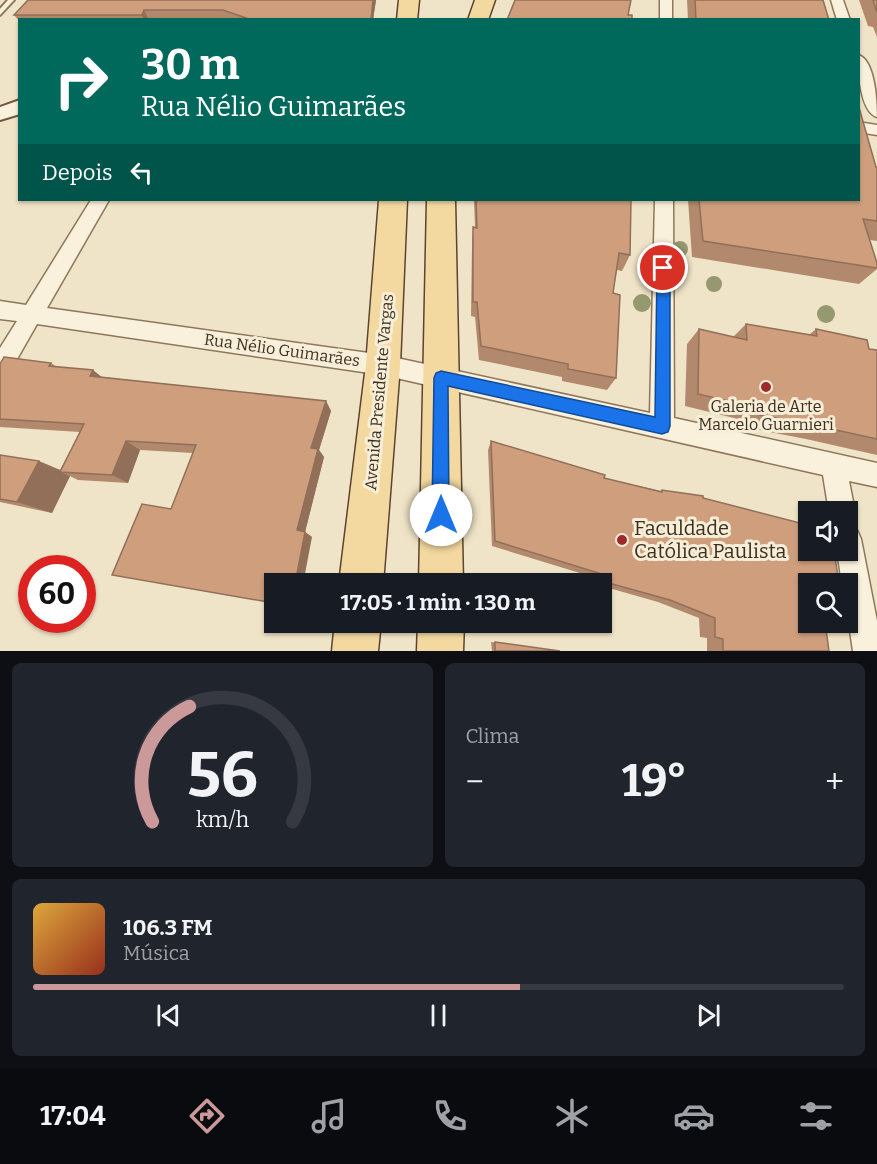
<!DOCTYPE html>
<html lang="pt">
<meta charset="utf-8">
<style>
:root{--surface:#171b24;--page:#20242c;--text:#f1f3f6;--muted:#9ea1a6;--line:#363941;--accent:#cc999b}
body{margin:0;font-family:Bitter,serif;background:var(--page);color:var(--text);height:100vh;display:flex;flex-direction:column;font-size:22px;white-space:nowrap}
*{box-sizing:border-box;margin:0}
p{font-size:20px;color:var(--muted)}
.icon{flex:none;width:33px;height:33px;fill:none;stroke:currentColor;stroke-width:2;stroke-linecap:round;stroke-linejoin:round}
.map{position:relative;height:651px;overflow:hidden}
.details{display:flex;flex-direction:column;gap:12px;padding:12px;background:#0d0f14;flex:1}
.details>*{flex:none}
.guide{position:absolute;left:18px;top:18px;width:842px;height:183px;border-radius:0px;box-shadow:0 2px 4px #0004;background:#00695c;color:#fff;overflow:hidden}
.controls{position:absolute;left:798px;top:501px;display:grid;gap:12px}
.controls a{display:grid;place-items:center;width:60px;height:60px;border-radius:0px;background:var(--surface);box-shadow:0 2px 4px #0004;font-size:30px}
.speed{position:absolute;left:18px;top:555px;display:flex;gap:12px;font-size:30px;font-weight:700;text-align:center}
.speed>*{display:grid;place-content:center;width:78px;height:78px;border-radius:50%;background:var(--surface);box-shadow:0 2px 4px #0004;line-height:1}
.speed .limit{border:9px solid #d22;background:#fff;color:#111}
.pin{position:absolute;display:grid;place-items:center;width:51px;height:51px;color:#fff;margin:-26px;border:3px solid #fff;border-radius:50%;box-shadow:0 2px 6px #0007}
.me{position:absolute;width:66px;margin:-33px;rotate:0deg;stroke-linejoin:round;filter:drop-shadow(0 0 4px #0008)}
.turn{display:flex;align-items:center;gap:21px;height:126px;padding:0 24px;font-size:27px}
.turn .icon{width:78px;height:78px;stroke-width:2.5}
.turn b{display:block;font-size:42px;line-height:51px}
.then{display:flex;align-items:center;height:57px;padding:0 24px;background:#0003;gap:12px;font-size:22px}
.big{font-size:45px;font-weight:700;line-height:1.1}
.details .tile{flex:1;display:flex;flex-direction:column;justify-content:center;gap:9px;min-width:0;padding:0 21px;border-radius:9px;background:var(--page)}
.details .dial{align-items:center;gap:0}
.dial svg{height:156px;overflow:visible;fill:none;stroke:var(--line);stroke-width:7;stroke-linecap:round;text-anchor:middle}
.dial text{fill:var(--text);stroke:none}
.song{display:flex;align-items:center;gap:18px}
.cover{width:72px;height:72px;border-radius:9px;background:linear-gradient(135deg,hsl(40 70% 55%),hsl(10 70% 35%))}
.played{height:6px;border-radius:3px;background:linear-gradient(90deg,var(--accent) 60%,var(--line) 60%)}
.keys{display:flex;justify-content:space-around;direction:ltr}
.heat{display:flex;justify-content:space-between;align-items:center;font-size:33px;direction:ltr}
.details .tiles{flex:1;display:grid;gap:12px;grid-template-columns:1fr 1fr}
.tile:last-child{grid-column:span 2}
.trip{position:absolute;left:264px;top:573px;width:348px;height:60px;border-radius:0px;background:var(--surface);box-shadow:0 2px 4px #0004;font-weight:700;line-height:60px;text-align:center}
.tab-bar{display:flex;height:96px;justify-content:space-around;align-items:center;background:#090b0e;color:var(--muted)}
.tab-bar .icon{width:42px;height:42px}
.tab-bar .current{color:var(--accent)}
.tab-bar b{font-size:27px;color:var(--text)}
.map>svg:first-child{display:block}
</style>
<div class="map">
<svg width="877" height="651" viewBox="0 0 877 651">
<rect width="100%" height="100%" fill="#f0e4c8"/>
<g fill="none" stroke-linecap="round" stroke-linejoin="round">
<defs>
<path id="lane" d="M8 0H14L0 15V9Z"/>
<path id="street" d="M660 0H672V20H660Z
M831 0H843L850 20H837Z
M858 55C875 59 877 102 877 117 860 112 858 70 858 55Z
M858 122 877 125V135L858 132Z
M91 200H109L47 308 383 355 650 413 655 200H673L674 418 877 463V487L849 481 855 512 851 521 848 523V512H829L823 475 383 375 37 324 8 375 0 378V348L17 321 0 319V301L26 305Z
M848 526 857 530 861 539 877 621V651H853L848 617V584H842L837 550H848Z"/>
<path id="secondary" d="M20 100V114L0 120V107Z"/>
<path id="primary" d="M399 0H419L417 20H397Z
M475 0H495L488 20H468Z
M379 200H407L400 365 383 584H339L366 365Z
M427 200H455L463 584H419Z
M335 622H381L378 651H332Z
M418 622H464L463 651H417Z"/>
</defs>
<use href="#lane" stroke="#8d765c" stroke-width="4"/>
<use href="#street" stroke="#8d765c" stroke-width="3"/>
<use href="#secondary" stroke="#6f573f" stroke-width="4"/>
<use href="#primary" stroke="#5b4430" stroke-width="3"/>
<use href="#lane" fill="#faf1dc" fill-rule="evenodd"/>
<use href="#street" fill="#faf1dc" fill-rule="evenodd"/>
<use href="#secondary" fill="#faf1dc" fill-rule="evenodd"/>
<use href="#primary" fill="#f3d9a0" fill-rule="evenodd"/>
</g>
<g fill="#96986f">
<circle cx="680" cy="249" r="8"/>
<circle cx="714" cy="284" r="8"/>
<circle cx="642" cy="303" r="9"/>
<circle cx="826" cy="314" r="9"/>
</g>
<path fill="#b2896c" d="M28 0H376L373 20H20V22L14 15Z
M687 0H823L829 20H688Z
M859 0H877V37L873 27 868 26Z
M876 167H877V241L870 240 877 263V269L859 284 692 257 688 200H858Z
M474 200H631L630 255 622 271 617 270 613 293 616 378 607 390 562 381V377L479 360 475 317 471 316 472 244 473 227 475 228Z
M746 324 809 335 816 329 869 349 877 350V455L806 439 734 425V418L685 406 687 344 699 329 733 337Z
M51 363 57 367 102 377 326 401 331 411 319 450 324 457 305 532 312 537 171 509 193 453 140 450 128 483 78 480 70 476 52 513 0 502V455L60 470 80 432 0 427V364Z
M491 441 604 478 660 491 662 490 703 498 808 584 829 651H707V638L700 637 699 618 658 602 602 586V584H596V578L492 546 488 450Z
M491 642 560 651H492Z"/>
<path fill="#916f58" d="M373 0H376L373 20H371Z
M144 10 149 20H144L142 15Z
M93 370 108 382 90 376Z
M326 401 331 411 319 450 324 457 305 532 312 537 303 584H295L297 530 311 448Z
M126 441 140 450 128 483 112 475Z
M39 461 65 472H60L70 476 52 513 17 502Z"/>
<path fill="#cf9f7d" stroke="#916f58" stroke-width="1.5" d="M28 0H373L371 20H252L223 10H144L142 15H14Z
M515 0H631L628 15H632V20H507Z
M695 0H823L829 20H696Z
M873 0H877V12Z
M858 104 876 167H877V221L863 219 877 263V268L703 241 699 200H858Z
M476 200H631L630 255 619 253 613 293 620 295 616 378 568 369V364L481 346 477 302H473V227L477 228Z
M746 324 817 336 816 329 867 340 869 349 877 350V439L827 428 750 413V406L698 394 699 329 747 340Z
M4 357 51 363 49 366 93 370 90 376 326 401 311 448 318 449 297 530 305 532 295 584H274V603L112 575 142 504 171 509 196 445 126 441 112 475 60 472 84 424 0 419V364Z
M491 441 605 475 604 478 662 492V490L703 496V498L808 525V550H834L839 584H808V622H825L829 651H723V639L715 637V618L670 600 605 582V575L495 541Z
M0 455 39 461 17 502 0 499Z
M495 642 560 651H495Z"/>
<path fill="#1a73e8" stroke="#114b97" stroke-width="1.5" d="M663 263 670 268V426L668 432 662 434 448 386 449 515 447 521 441 523 435 521 432 515 434 378 436 373 441 371 655 417 657 268Z"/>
<g fill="#9e2a2b" stroke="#f7eed8" stroke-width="2">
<circle cx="766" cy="387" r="6"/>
<circle cx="622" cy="540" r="6"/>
</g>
<g text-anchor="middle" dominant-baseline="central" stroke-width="6" stroke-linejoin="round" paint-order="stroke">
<g font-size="16" fill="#3d2e20" stroke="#f7eed8">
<text transform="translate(282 350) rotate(8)">Rua Nélio Guimarães</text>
<text transform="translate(379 392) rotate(-85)">Avenida Presidente Vargas</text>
</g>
<g font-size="16" fill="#3d2e20" stroke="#f7eed8">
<text x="766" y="406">Galeria de Arte<tspan x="766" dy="18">Marcelo Guarnieri</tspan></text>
</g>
<g font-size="20" fill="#3d2e20" stroke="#f7eed8" text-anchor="start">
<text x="634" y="528">Faculdade<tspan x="634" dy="23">Católica Paulista</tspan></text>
</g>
</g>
</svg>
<div class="controls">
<a><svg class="icon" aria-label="sound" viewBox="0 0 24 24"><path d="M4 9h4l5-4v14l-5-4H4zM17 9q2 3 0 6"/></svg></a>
<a><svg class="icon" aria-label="search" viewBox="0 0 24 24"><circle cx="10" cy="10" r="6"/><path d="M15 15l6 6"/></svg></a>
</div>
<div class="speed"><div class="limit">60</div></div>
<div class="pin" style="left:663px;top:268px;background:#d93025"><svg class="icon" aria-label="arrive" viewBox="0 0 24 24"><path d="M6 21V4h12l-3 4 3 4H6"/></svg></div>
<svg class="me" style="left:441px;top:515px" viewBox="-20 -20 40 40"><circle r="19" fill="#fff"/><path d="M0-13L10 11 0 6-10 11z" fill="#1a73e8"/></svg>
<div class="trip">17:05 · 1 min · 130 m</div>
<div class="guide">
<div class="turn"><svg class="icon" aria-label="right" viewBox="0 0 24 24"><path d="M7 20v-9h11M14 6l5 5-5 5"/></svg><div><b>30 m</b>Rua Nélio Guimarães</div></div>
<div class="then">Depois<svg class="icon" aria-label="left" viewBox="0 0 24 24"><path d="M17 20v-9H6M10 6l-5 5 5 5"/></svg></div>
</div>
</div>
<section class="details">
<div class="tiles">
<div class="tile dial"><svg viewBox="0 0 100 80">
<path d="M14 69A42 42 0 1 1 86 69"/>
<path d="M14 69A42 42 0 0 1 33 10" stroke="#cc999b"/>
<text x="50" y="56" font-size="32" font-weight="700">56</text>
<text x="50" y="72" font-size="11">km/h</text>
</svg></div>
<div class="tile"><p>Clima</p>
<div class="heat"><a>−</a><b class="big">19°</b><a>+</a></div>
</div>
<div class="tile">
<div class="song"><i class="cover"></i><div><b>106.3 FM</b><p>Música</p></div></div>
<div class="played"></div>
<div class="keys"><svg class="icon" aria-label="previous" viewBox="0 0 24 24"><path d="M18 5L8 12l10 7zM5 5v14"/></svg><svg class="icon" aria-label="pause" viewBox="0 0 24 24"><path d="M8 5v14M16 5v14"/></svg><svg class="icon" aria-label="next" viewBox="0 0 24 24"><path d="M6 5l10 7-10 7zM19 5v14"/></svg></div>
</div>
</div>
</section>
<nav class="tab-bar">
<b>17:04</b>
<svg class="icon current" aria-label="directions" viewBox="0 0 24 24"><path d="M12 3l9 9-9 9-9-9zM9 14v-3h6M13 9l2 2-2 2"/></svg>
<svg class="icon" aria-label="music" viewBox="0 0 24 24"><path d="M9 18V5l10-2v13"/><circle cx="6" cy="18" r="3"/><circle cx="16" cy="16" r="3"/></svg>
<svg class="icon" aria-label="phone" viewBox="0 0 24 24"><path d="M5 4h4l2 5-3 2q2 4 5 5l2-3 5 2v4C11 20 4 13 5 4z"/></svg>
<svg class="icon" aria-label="climate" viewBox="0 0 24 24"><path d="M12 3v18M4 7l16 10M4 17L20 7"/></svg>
<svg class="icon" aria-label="car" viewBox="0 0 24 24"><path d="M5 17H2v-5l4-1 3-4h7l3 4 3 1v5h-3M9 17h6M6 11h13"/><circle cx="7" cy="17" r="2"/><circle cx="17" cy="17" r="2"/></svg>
<svg class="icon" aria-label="filters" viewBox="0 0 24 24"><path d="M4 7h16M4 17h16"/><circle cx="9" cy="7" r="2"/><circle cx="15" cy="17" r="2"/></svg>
</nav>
